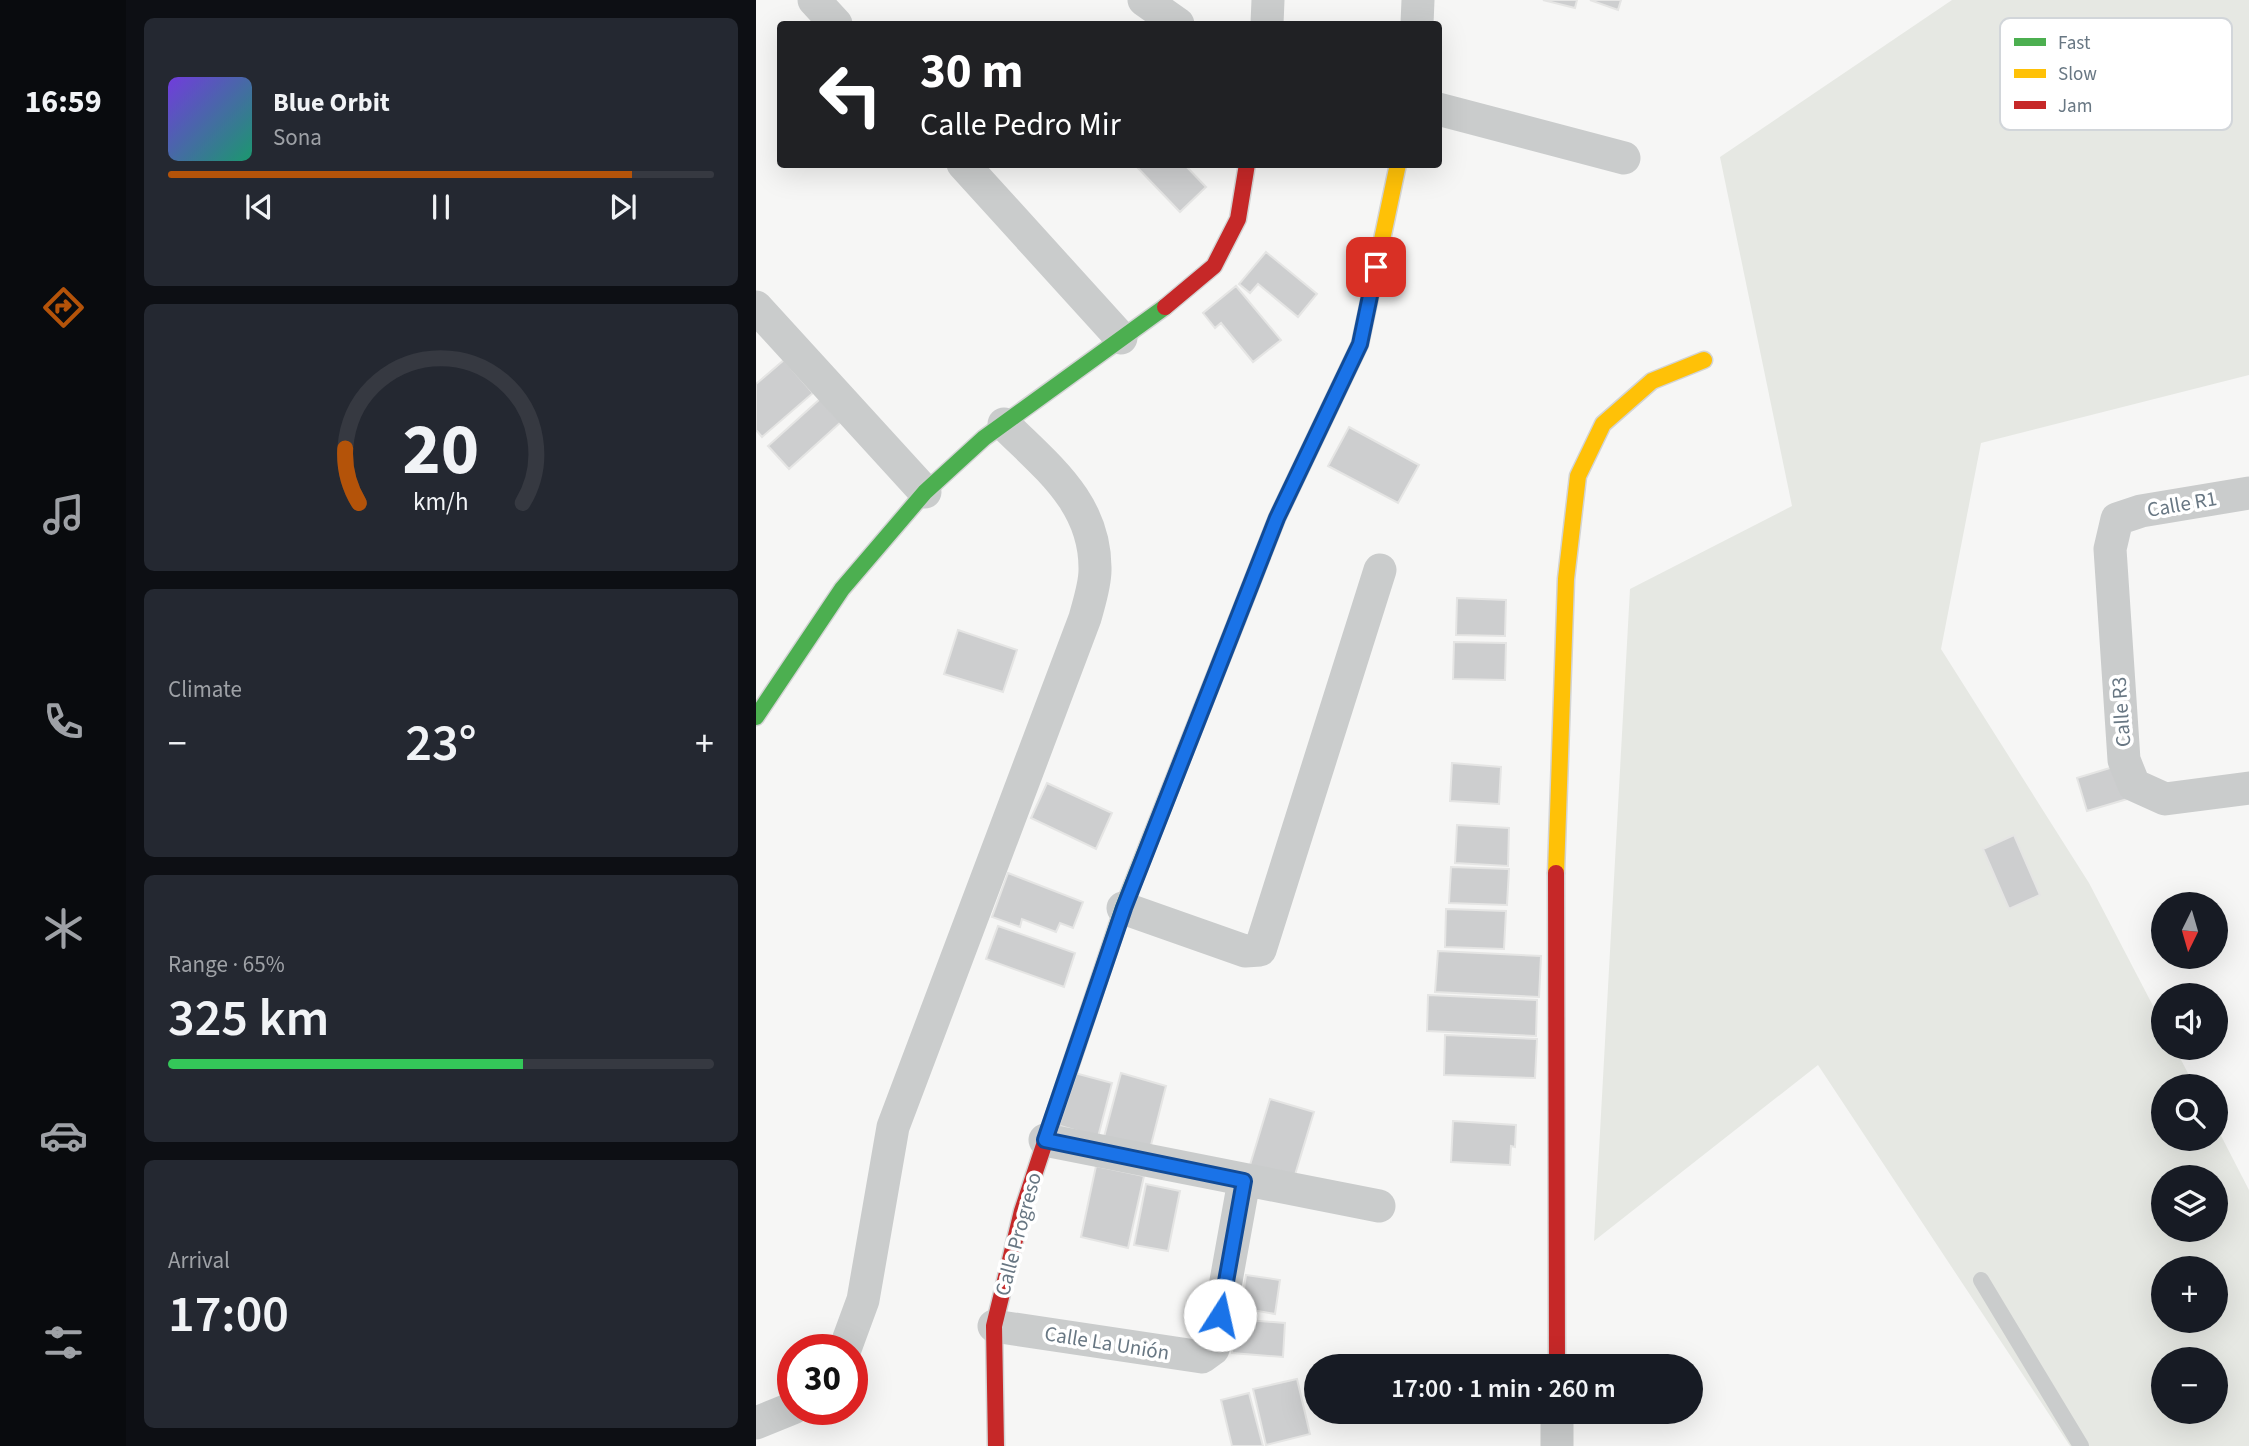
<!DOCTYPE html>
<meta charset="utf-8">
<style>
:root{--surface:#171b24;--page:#242831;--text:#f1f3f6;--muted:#9ea1a6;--line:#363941;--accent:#b45309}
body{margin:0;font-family:"Source Sans 3",sans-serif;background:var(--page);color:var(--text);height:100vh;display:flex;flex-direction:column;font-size:26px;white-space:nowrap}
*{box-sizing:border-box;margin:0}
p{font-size:23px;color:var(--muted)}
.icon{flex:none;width:38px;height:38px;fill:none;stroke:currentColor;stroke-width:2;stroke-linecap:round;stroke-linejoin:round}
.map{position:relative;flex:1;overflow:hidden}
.panel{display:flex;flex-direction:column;gap:18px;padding:18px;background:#0d0f14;width:630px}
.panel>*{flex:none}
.top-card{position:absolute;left:21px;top:21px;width:665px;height:147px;border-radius:7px;box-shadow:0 7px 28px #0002;background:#202124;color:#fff;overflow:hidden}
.needle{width:46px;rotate:185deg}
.tools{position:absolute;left:1395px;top:892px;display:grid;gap:14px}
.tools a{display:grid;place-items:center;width:77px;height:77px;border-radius:50%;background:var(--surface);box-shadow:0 7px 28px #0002;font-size:35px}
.speed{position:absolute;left:21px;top:1334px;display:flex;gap:14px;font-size:35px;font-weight:700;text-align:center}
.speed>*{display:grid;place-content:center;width:91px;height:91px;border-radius:50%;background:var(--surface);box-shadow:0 7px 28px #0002;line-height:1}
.speed .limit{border:10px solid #d22;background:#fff;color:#111}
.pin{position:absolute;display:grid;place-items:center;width:60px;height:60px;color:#fff;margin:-30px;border-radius:14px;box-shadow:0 4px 10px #0006}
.me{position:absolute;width:77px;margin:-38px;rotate:10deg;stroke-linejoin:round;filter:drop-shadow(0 0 5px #0008)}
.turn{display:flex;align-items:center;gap:24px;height:147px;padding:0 28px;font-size:32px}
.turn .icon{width:91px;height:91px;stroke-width:2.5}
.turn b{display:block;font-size:49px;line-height:60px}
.big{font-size:52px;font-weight:600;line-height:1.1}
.panel .widget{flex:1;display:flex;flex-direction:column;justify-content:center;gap:10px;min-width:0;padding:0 24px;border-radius:10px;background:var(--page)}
.panel .dial{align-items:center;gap:0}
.dial svg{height:182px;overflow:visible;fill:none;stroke:var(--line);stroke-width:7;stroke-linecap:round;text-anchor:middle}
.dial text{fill:var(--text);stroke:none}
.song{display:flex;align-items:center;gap:21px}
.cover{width:84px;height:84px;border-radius:10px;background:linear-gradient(135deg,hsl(260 70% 55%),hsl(160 70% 35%))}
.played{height:7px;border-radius:4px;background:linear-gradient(90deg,var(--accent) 85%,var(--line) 85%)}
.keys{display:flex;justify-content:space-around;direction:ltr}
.heat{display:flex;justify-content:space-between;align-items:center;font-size:38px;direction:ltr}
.charge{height:10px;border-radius:5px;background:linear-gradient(90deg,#34c759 65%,var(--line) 0)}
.trip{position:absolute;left:548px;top:1354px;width:399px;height:70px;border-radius:35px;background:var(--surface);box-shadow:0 7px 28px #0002;font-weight:600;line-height:70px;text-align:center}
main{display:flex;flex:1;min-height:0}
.menu{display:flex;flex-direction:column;width:126px;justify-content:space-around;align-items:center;background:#090b0e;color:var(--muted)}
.menu .icon{width:49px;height:49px}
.menu .selected{color:var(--accent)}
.menu b{font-size:32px;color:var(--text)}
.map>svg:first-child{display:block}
</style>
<main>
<nav class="menu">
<b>16:59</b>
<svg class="icon selected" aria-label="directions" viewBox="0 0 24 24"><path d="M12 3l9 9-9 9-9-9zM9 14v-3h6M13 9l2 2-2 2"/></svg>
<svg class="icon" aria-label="music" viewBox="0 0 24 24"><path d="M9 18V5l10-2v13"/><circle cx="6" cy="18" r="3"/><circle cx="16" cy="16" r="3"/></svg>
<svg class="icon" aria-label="phone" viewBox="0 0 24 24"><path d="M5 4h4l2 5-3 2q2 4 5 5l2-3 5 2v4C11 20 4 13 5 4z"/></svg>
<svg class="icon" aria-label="climate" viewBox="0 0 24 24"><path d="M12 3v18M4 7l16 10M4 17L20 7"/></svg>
<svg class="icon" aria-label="car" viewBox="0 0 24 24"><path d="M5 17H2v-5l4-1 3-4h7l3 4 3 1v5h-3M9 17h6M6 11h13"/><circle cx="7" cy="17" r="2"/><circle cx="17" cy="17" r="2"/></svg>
<svg class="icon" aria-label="filters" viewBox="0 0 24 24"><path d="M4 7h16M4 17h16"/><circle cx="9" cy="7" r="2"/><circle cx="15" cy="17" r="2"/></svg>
</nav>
<section class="panel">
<div class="widget">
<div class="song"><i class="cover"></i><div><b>Blue Orbit</b><p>Sona</p></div></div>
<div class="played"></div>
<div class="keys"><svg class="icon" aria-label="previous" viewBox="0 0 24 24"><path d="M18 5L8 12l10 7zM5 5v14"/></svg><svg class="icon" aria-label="pause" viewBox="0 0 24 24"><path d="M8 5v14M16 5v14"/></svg><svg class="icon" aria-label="next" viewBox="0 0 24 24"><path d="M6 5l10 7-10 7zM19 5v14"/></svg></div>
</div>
<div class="widget dial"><svg viewBox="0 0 100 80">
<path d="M14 69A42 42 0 1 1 86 69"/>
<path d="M14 69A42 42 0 0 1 8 45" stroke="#b45309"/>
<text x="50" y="56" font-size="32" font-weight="700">20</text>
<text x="50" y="72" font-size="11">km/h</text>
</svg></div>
<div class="widget"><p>Climate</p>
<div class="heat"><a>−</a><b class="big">23°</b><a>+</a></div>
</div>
<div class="widget"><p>Range · 65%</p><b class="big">325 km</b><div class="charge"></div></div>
<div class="widget"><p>Arrival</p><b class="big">17:00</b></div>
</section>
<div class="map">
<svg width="1493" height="1446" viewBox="0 0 1493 1446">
<rect width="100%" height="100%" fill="#f6f6f5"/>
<path fill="#e6e8e3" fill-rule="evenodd" d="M1196 0H1493V375L1225 443 1185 649 1333 883 1407 1025V1048H1419L1439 1087H1407V1139H1460V1126L1493 1190V1446H1314L1062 1065 838 1241 874 589 1036 506 964 157ZM1407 1178H1460V1230H1407ZM1407 1269H1460V1321H1407ZM1407 1360H1460V1412H1407Z"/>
<path fill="#cdcecf" stroke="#e5e5e4" stroke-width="2" d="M787 0H821L819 8Z
M834 0H865L862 10Z
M378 164H428L450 187 424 212Z
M510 252 561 294 542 317 502 284 494 293 483 284Z
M480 286 525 340 497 362 465 323 459 328 447 313Z
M28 360 57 393 6 437 0 430V384Z
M64 399 85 422 33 469 12 446Z
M593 427 663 465 642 503 572 466Z
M701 598 750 600 749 636 700 635Z
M202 630 261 650 247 692 188 674Z
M698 642 750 643 749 680 697 679Z
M696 763 745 767 743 804 694 801Z
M1367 764 1378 797 1331 811 1321 778Z
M291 783 356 813 340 849 275 818Z
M701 825 753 828 752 866 699 863Z
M1258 835 1284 895 1253 909 1227 849Z
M695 867 753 869 751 905 693 903Z
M252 873 327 902 317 928 304 923 300 932 266 919 264 927 236 917Z
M690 909 750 911 748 949 689 947Z
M242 926 319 953 308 987 230 959Z
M682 951 785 956 783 997 679 992Z
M672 995 781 1000 780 1036 671 1031Z
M689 1035 781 1039 779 1078 688 1075Z
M315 1072 356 1083 342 1137 301 1125Z
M365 1073 410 1086 394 1149 348 1137Z
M514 1099 558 1112 538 1178 494 1165Z
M697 1121 760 1125 759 1147 755 1146 754 1165 695 1162Z
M340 1166 388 1176 372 1248 325 1237Z
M390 1184 424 1191 412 1251 378 1245Z
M490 1275 524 1280 519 1314 485 1308Z
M479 1319 529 1323 527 1357 476 1353Z
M541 1379 554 1434 510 1445 497 1389Z
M493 1393 507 1446H476L465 1400Z"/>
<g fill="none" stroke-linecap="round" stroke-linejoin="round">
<defs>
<path id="fast" d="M0 717 86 589 169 492 228 438 409 307
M321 1046 367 908 481 620"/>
<path id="slow" d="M481 620 521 518 604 344 642 164
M800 873 810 579 822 476 847 424 896 381 948 360"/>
<path id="jam" d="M409 307 458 266 482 219 491 164
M800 873 801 1367
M240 1446 238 1326 266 1211 321 1046"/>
</defs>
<use href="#fast" stroke="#d3d4d4" stroke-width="19"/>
<use href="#slow" stroke="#d3d4d4" stroke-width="19"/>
<use href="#jam" stroke="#d3d4d4" stroke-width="19"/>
<path stroke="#cacccc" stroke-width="16" d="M1225 1280 1325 1446"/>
<path stroke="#cacccc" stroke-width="33" d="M58 0 80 24
M388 0 422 24
M511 24 512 0
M661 24 662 0
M682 109 868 158
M207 164 365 338
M0 307 169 492
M1493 493 1385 511 1361 519 1354 549 1368 760 1378 785 1409 799 1493 788
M367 908 489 951 504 950 624 570
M289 1140 623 1206
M238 1326 446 1357 457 1349 459 1342 488 1181
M89 1349 107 1300 137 1127 329 618C333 603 339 585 339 570 340 503 291 467 248 424
M801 1412V1446
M0 1423 37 1408"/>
<use href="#fast" stroke="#4caf50" stroke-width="16"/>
<use href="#slow" stroke="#ffc107" stroke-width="16"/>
<use href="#jam" stroke="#c62828" stroke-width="16"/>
</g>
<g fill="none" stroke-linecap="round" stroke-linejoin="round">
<defs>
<path id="route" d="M464 1315 488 1181 289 1140 368 908 521 518 604 344 620 267"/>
</defs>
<use href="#route" stroke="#114b97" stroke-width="18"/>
<use href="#route" stroke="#1a73e8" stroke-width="12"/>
</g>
<g text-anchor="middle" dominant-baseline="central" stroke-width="7" stroke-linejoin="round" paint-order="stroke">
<g font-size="21" fill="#687783" stroke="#fff">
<text transform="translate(1426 504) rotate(-10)">Calle R1</text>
<text transform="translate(1365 712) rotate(-94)">Calle R3</text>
<text transform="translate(262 1234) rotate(-75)">Calle Progreso</text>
<text transform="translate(351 1343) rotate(9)">Calle La Unión</text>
</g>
</g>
<rect x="1244" y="18" width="232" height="112" rx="10" fill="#fff" stroke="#d2d6da" stroke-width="2"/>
<rect x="1258" y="38" width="32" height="8" fill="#4caf50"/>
<rect x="1258" y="69" width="32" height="9" fill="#ffc107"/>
<rect x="1258" y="101" width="32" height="8" fill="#c62828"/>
<g font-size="19" fill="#687783">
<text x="1302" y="49">Fast</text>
<text x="1302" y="80">Slow</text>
<text x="1302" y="112">Jam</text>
</g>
</svg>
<div class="tools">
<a><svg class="needle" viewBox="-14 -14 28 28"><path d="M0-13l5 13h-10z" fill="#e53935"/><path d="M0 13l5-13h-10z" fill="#9ea1a6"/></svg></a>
<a><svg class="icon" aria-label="sound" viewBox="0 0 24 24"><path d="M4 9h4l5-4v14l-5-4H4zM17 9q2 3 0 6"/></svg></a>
<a><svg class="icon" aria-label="search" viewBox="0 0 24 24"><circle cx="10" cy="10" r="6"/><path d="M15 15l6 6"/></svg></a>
<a><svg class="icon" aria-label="layers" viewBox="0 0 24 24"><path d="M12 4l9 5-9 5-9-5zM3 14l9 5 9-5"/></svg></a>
<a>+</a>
<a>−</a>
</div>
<div class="speed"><div class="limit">30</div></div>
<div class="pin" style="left:620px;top:267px;background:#d93025"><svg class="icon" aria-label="arrive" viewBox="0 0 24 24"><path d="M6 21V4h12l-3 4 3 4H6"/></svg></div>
<svg class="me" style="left:464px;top:1315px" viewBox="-20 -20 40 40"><circle r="19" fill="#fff"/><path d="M0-13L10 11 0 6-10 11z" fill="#1a73e8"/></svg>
<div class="trip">17:00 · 1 min · 260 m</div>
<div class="top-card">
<div class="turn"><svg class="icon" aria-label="left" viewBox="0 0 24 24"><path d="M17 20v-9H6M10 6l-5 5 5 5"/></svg><div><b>30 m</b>Calle Pedro Mir</div></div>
</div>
</div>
</main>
